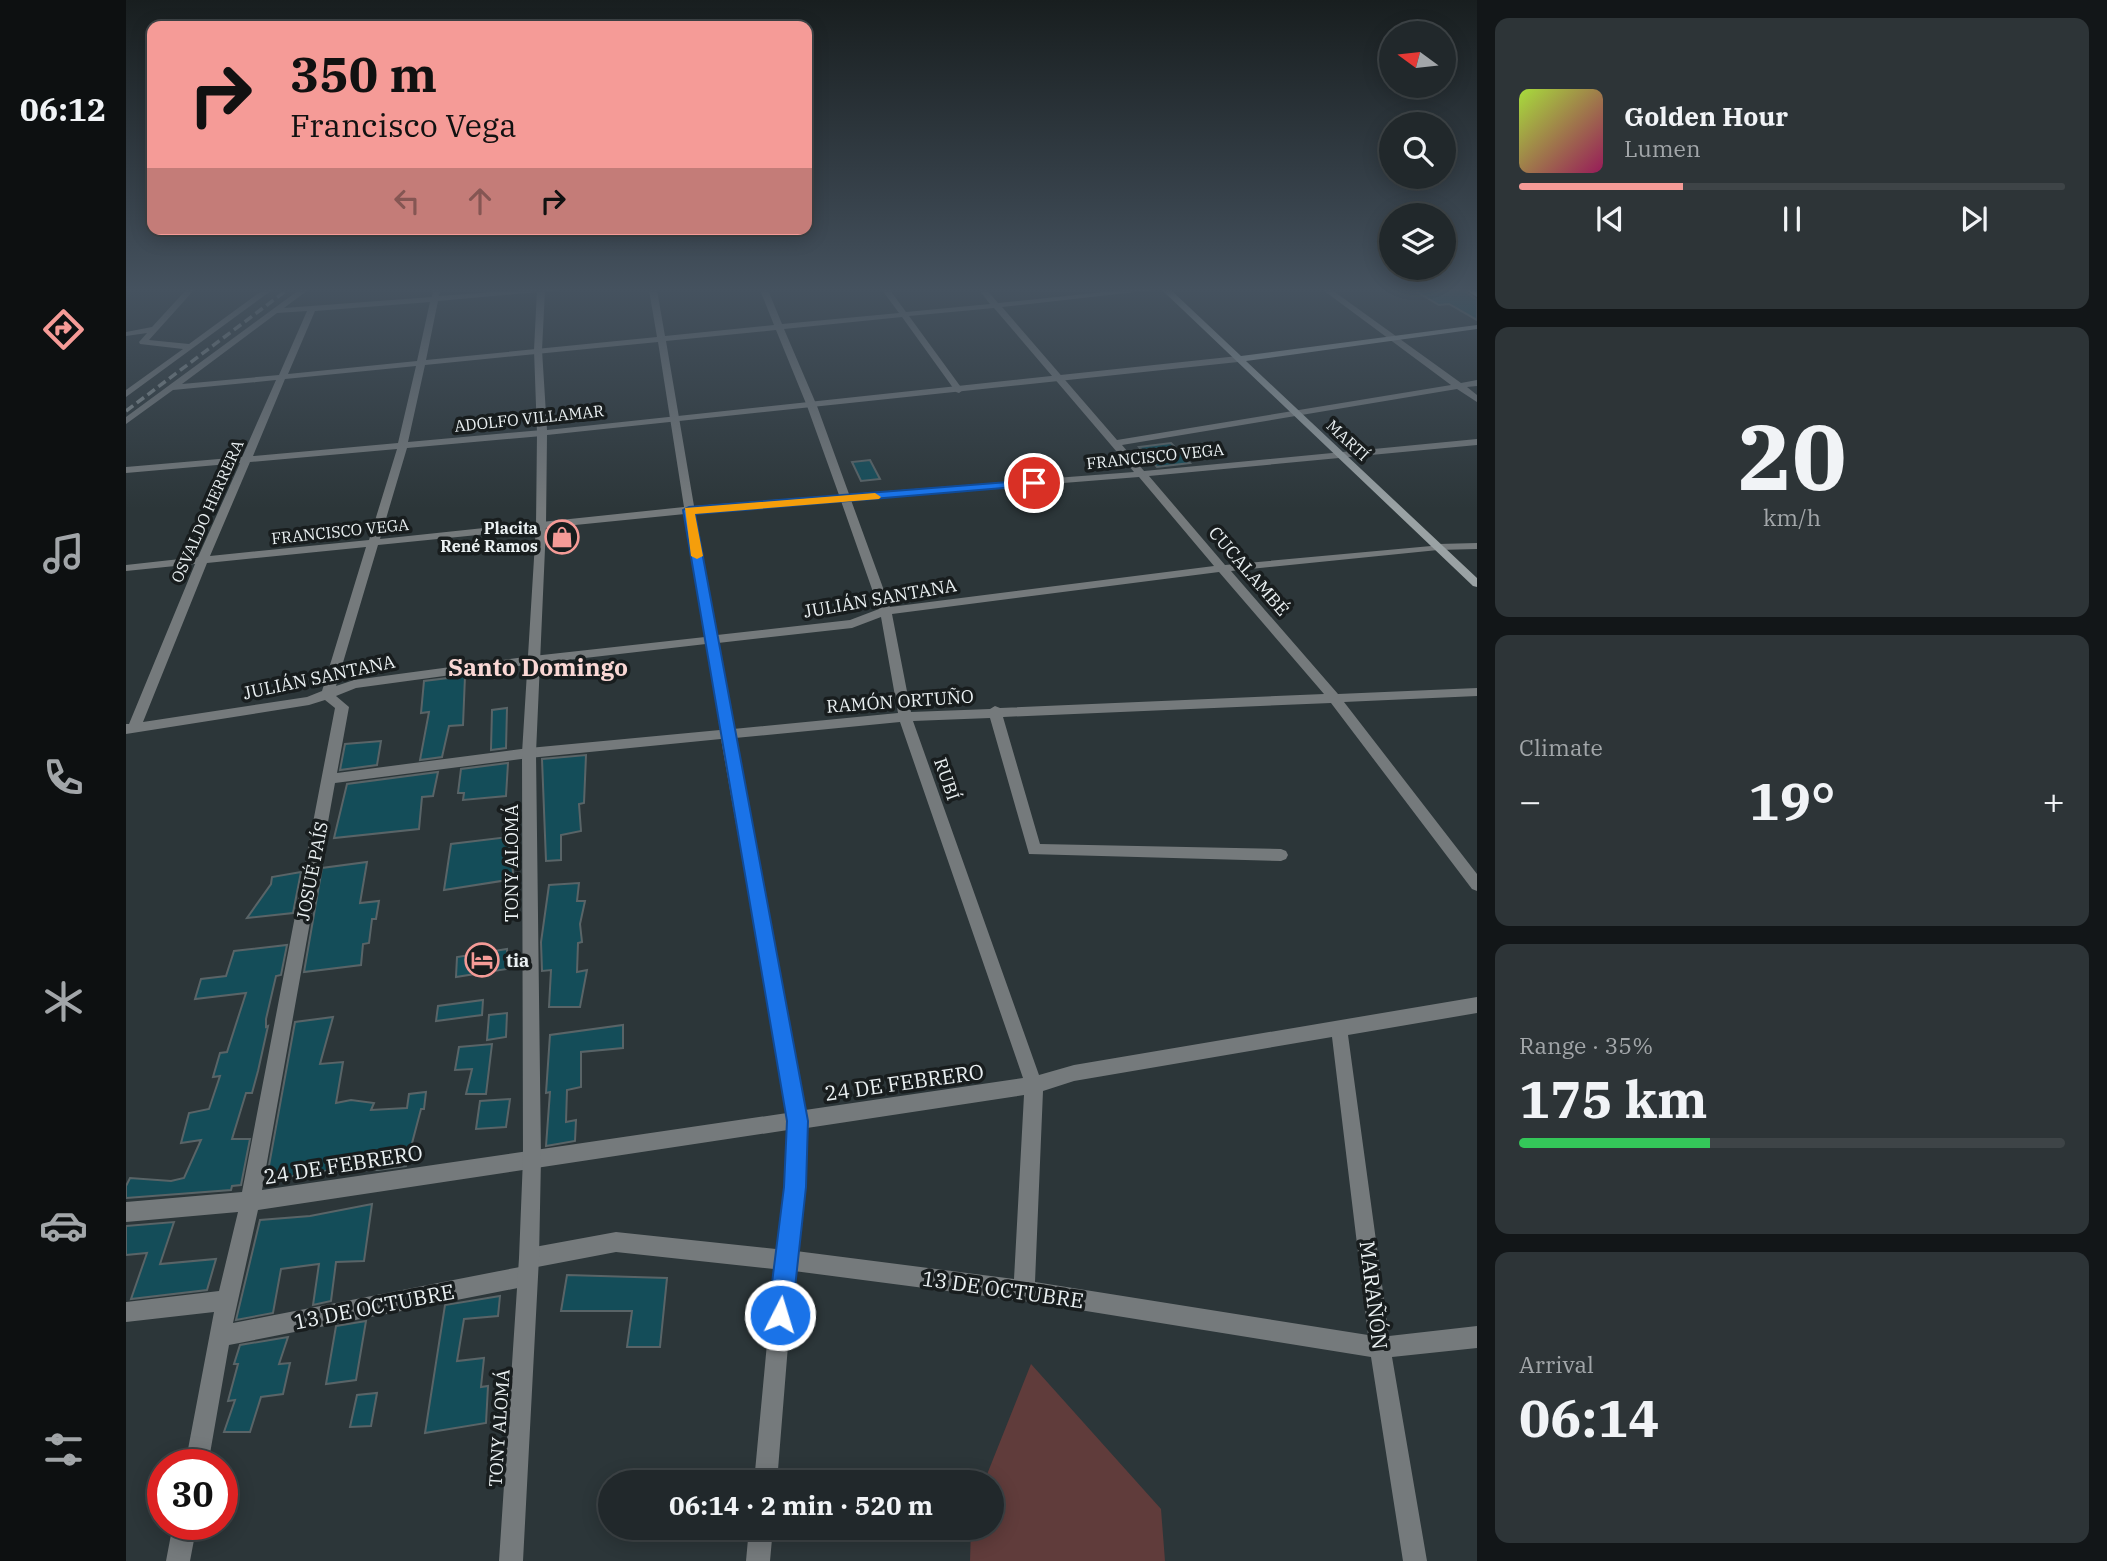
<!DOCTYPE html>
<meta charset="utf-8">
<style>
:root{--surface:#21282b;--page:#2d3437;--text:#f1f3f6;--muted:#a2a6a9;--line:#3e4447;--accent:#f59b97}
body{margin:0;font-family:"IBM Plex Serif",serif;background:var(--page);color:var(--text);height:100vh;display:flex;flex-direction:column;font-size:26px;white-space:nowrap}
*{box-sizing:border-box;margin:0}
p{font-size:23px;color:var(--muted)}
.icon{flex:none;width:38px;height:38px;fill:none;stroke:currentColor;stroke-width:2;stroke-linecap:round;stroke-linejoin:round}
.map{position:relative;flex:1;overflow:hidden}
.sheet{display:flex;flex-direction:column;gap:18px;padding:18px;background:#121618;width:630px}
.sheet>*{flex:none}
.hud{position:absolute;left:21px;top:21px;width:665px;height:214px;border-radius:14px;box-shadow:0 4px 18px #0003,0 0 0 2px var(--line);background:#f59b97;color:#111;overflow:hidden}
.needle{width:46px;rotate:285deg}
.buttons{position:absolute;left:1253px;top:21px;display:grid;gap:14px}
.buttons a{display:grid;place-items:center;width:77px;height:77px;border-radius:50%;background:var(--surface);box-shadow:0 4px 18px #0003,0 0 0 2px var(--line);font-size:35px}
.speed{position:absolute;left:21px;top:1449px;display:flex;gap:14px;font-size:35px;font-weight:700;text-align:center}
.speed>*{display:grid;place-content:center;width:91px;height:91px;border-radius:50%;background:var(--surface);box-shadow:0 4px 18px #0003,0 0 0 2px var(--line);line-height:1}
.speed .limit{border:10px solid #d22;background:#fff;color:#111}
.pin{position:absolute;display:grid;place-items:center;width:60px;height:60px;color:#fff;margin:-30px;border:4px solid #fff;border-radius:50%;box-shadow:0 2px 7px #0007}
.me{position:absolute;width:77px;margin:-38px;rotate:5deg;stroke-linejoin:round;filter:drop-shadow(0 0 5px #0008)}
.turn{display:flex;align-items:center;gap:24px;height:147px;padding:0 28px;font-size:32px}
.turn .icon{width:91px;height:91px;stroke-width:2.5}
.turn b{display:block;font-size:49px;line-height:60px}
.lanes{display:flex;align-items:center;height:66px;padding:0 28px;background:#0003;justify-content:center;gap:35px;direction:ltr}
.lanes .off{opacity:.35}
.big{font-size:52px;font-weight:800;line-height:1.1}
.sheet .tile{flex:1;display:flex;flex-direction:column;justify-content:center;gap:10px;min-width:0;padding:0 24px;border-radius:14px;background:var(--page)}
.sheet .dial{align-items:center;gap:0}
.dial b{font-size:91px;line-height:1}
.song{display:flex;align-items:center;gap:21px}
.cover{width:84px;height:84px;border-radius:10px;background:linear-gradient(135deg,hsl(80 70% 55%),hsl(330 70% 35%))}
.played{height:7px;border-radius:4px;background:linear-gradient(90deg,var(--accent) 30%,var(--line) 30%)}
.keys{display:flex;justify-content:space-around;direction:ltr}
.heat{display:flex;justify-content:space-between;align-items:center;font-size:38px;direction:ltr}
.charge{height:10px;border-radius:5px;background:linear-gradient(90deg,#34c759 35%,var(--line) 0)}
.trip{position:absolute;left:472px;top:1470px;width:406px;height:70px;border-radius:35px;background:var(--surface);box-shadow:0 4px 18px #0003,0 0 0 2px var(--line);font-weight:800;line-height:70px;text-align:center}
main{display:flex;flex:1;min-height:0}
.tab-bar{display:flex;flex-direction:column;width:126px;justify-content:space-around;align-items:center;background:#0d1011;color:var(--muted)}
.tab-bar .icon{width:49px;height:49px}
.tab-bar .current{color:var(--accent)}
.tab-bar b{font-size:32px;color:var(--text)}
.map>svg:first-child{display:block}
</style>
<main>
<nav class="tab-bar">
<b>06:12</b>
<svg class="icon current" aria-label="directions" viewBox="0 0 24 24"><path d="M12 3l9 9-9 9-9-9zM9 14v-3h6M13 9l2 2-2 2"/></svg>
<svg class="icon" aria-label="music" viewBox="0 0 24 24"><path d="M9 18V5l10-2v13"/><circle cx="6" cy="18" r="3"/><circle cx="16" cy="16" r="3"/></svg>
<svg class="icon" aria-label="phone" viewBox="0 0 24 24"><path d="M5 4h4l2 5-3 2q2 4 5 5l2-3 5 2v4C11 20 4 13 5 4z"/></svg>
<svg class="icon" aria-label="climate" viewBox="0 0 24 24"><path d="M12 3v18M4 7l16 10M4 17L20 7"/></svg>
<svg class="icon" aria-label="car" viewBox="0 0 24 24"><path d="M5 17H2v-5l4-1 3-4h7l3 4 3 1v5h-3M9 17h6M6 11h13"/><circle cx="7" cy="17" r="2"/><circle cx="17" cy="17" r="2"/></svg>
<svg class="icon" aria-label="filters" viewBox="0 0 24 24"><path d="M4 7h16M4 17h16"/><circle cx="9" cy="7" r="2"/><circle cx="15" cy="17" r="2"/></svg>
</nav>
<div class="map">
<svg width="1351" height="1561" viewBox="0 0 1351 1561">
<rect width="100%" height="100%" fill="#2c3639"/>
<path fill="#603c3b" d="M905 1364 1035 1509 1039 1561H844L845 1528H866V1482H858Z"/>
<path fill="#144d59" stroke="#596467" stroke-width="2" d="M1288 290H1337L1351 300V320L1323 304 1313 305Z
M1045 443 1064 463 1031 467 1013 447Z
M744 460 754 479 735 481 726 462Z
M339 676 337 725 323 726 316 757 294 760 303 712 295 713 298 681Z
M381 708 380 748 365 750 366 710Z
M255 741 251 765 214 770 219 744Z
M460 755 458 803 453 804 455 831 435 835V860L420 861 416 759Z
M382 763 380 796 337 800 338 793H332L335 769Z
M312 772 307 796 296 797 293 829 208 838 221 784Z
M382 837 388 879 318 890 325 844Z
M241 862 234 903 253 901 250 919H246L243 943 237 944 235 965 178 972 196 868Z
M175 872 167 913 121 918 145 884 146 877Z
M453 883 451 901H459L454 924 456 942 452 943 451 972 461 970 454 1007H423L425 970 416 971 415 942 423 885Z
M161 945 155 975 150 976 140 1019V1027L142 1026 132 1071 126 1093H120L106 1139H124L115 1185 106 1186 105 1190 0 1198V1186L4 1178 45 1181 58 1178 75 1140 55 1143 63 1113 83 1109 94 1076 87 1077 94 1053 101 1052 120 993 69 999 75 979 100 976 108 951Z
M381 949V969L330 977 331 957Z
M357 1000 356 1015 310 1021 312 1006Z
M381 1013 380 1037 361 1040 363 1015Z
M207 1017 194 1064 217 1062 210 1103 225 1100 248 1103 245 1110 281 1108 283 1094 300 1092 298 1109H295L280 1166 252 1170 191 1171 140 1182 169 1022Z
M497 1025V1048L455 1052V1087L441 1090 440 1122 450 1120 449 1141 420 1146 424 1092 420 1093 424 1035Z
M366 1044 360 1094H340L346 1069 329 1070 333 1047Z
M384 1099 380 1127 350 1129 354 1101Z
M246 1204 238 1261 210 1262 205 1301 187 1305 193 1264 155 1269 147 1313 110 1320 134 1220 184 1216Z
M48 1222 34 1264 90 1259 81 1290 5 1299 21 1253 0 1255V1226Z
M441 1275 541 1278 534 1347H501L506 1311H435Z
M374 1296 372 1316 338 1319 331 1361 358 1358 355 1387 362 1386 360 1423 299 1433 319 1305Z
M240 1321 230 1380 200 1384 210 1326Z
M162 1337 153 1364 164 1363 157 1394 135 1397 124 1432H98L109 1400 102 1401 112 1364H108L114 1345Z
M251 1393 245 1426 224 1427 231 1395Z"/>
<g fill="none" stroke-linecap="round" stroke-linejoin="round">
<path fill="#757a7c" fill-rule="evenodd" d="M60 290H68L23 340 63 344 137 290H146L0 397V390L57 349 14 344 13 342 21 333 0 336V332L26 327Z
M173 290H182L158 308 306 297 307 290H315L313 296 395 290H434L312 301 300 360 531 337 523 290H531L539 336 648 325 634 290H642L656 324 773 313 756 290H764L780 312 864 304 853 290H861L872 303 997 290H1027L876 307 991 440 1325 385 1197 290H1206L1335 383 1351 380V386L1341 387 1351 395V402L1331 389 996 445 1018 471 1351 439V445L1023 476 1099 565 1316 545 1317 547 1312 550 1105 571 1212 694 1351 688V696L1218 702 1351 874V891L1346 889 1205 703 877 717 914 844 1155 849 1160 851 1162 855 1160 859 1155 861 903 854 864 718 787 721 913 1075 948 1065 1351 997V1013L1222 1035 1263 1336 1351 1326V1348L1266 1357 1301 1561H1277L1245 1357 898 1301 668 1271 651 1482H628L648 1269 490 1252 406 1268 412 1276 409 1283 402 1286 103 1345 82 1465H59L88 1312 0 1322V1302L93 1291 112 1212 0 1222V1202L116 1192 209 708 199 700 183 705 0 734V724H3L69 564 0 571V565L72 557 114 463 0 473V467L116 457 150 380 47 390 0 424V417ZM304 302 291 361 162 374 189 311ZM868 308 1008 472 723 494 691 406 658 329 776 317 830 392 833 393 837 390 783 316ZM181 311 153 375 56 384 151 313ZM650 330 681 406 713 495 568 506 540 341ZM532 342 558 507 254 539 281 448 416 436 421 433 416 430 282 442 299 365ZM290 366 272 443 127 456 159 379ZM271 449 243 540 84 556 124 462ZM1013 477 1088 566 764 607 725 500ZM715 501 753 609 724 620 591 635 569 513ZM559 514 579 637 407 656 228 680 210 686 252 545ZM240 547 196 691 181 697 17 722 81 563ZM1093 572 1198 694 874 708 869 706 864 709 785 712 766 614ZM755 617 772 713 607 729 592 643 726 628ZM580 644 594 730 403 748 211 773 223 707 210 696 230 688 407 664ZM774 722 897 1078 679 1110 609 738ZM595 739 661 1113 136 1190 209 783 403 758ZM1206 1037 1242 1335 909 1282 917 1091 948 1081ZM898 1095 888 1279 670 1251 679 1187 681 1128ZM662 1130 659 1187 650 1249 490 1232 403 1248 396 1251 393 1258 399 1266 107 1323 132 1210Z
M47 1524H71L64 1561H40Z
M623 1528H647L644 1561H620Z"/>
<path fill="#757a7c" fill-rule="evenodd" d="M411 290H419L416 350 421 430 1112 356 1116 359 1112 362 421 435 420 526 410 753 415 1158 413 1258 397 1561H373L393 1258 397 1158 396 753 410 526 411 433 408 350Z
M1351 543V549L1312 550 1307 547 1312 544Z"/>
<path fill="#9aa2a4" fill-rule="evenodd" d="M1036 290H1045L1115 356 1351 325V329L1120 361 1351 578V587L1347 586Z"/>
<path fill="#b6c0c3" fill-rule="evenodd" d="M1340 290H1351V297Z"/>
<path stroke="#858e90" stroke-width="3.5" stroke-dasharray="9 4.5" stroke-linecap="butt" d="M0 411 161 290"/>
</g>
<linearGradient id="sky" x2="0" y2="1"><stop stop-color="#181e1f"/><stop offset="0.57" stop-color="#45525f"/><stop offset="1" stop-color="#45525f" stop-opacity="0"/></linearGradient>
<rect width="1351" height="509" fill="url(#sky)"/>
<path fill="#1a73e8" stroke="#114b97" stroke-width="2" d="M908 480 914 483 912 485 569 514 682 1121 680 1187 666 1315 662 1324 654 1327 646 1324 642 1315 658 1187 661 1121 557 510 563 507Z"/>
<path fill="#f59e0b" d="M749 493 755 497 753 499 569 514 577 556 571 559 565 556 559 508Z"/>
<defs>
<symbol id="shop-ring" viewBox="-11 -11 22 22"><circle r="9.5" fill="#181d1e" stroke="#f59b97" stroke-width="1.5"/><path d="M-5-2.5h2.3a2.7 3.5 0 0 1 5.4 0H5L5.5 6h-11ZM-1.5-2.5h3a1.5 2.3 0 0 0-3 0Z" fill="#f59b97"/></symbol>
<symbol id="hotel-ring" viewBox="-11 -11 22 22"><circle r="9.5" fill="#181d1e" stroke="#f59b97" stroke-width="1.5"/><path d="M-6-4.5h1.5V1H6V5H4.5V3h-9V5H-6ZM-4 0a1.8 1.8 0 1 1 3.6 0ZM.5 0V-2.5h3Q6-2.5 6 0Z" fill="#f59b97"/></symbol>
</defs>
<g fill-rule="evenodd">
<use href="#shop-ring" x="417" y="518" width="38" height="38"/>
<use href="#hotel-ring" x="337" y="941" width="38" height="38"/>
</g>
<g text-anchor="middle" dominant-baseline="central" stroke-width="7" stroke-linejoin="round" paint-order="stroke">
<g font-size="16" fill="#eaf0f2" stroke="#181d1e">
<text transform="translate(403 418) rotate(-6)">ADOLFO VILLAMAR</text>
<text transform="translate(1222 440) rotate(43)">MARTÍ</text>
<text transform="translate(1029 456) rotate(-6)">FRANCISCO VEGA</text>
<text transform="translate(81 511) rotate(-66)">OSVALDO HERRERA</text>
<text transform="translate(214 531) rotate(-6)">FRANCISCO VEGA</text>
</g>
<g font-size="16" font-weight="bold" fill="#eaf0f2" stroke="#181d1e" text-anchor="end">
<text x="412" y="528">Placita<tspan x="412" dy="18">René Ramos</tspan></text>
</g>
<g font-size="18" fill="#eaf0f2" stroke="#181d1e">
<text transform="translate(1123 571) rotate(49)">CUCALAMBÉ</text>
<text transform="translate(754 598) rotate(-10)">JULIÁN SANTANA</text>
<text transform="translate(193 677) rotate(-12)">JULIÁN SANTANA</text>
<text transform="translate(774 701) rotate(-4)">RAMÓN ORTUÑO</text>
<text transform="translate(821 779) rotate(71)">RUBÍ</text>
<text transform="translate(385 863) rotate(-90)">TONY ALOMÁ</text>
<text transform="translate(186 871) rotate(-79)">JOSUÉ PAÍS</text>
<text transform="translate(373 1428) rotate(-86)">TONY ALOMÁ</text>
</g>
<g font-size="18" font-weight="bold" fill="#eaf0f2" stroke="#181d1e" text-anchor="start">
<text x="380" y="960">tia</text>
</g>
<g font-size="21" fill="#eaf0f2" stroke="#181d1e">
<text transform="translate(778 1082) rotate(-8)">24 DE FEBRERO</text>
<text transform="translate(217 1164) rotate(-9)">24 DE FEBRERO</text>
<text transform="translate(877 1289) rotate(8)">13 DE OCTUBRE</text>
<text transform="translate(1248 1295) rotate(83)">MARAÑÓN</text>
<text transform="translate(248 1306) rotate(-11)">13 DE OCTUBRE</text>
</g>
<g font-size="24" font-weight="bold" fill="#fad7d4" stroke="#181d1e">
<text x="412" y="667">Santo Domingo</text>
</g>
</g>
</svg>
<div class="buttons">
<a><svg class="needle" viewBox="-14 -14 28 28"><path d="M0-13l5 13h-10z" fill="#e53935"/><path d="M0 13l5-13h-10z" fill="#a2a6a9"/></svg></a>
<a><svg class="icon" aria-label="search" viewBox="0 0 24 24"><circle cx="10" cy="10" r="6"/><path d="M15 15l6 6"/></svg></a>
<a><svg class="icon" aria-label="layers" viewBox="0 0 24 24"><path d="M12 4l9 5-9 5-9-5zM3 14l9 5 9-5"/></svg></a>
</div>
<div class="speed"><div class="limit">30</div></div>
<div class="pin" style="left:908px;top:483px;background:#d93025"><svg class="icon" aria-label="arrive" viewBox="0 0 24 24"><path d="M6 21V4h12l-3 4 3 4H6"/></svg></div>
<svg class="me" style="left:654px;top:1315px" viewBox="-20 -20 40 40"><circle r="17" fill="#1a73e8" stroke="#fff" stroke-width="3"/><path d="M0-11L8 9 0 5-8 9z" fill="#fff"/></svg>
<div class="trip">06:14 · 2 min · 520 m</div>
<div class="hud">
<div class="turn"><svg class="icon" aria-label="right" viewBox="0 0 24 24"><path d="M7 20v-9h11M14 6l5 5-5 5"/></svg><div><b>350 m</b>Francisco Vega</div></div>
<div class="lanes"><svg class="icon off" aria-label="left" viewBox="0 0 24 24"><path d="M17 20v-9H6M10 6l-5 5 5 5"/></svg><svg class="icon off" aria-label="ahead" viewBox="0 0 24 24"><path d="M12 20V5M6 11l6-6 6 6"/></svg><svg class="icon" aria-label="right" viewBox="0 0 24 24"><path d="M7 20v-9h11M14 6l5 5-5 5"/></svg></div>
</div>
</div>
<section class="sheet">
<div class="tile">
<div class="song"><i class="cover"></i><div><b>Golden Hour</b><p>Lumen</p></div></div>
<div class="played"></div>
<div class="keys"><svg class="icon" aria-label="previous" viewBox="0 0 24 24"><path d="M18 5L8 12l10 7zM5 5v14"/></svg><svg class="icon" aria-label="pause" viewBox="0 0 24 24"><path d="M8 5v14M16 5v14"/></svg><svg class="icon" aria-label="next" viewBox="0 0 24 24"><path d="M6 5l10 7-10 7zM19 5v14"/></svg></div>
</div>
<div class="tile dial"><b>20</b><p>km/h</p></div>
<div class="tile"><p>Climate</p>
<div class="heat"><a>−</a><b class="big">19°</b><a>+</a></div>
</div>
<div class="tile"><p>Range · 35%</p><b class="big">175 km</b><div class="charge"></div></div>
<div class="tile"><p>Arrival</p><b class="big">06:14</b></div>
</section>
</main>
